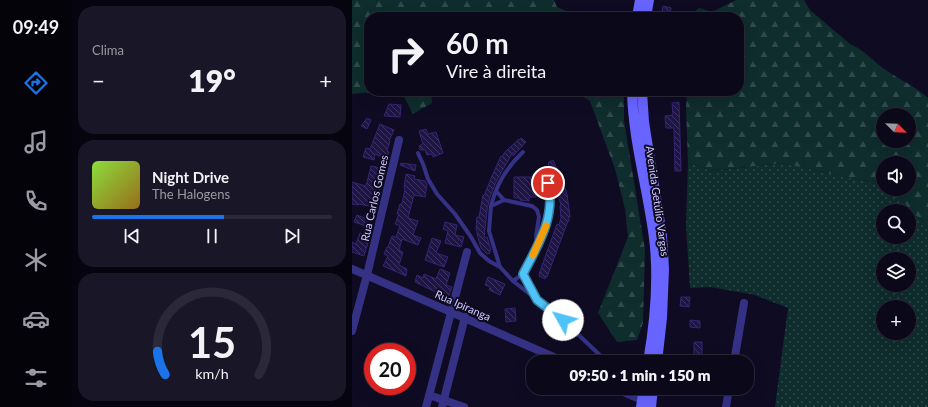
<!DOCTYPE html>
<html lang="pt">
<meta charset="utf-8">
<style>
:root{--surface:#0b081a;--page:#191627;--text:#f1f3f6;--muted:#9a9aa2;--line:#2b2939;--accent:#1a73e8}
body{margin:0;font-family:Lato,sans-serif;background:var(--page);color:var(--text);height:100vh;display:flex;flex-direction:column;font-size:15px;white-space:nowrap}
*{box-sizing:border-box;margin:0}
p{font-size:13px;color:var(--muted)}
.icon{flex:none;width:22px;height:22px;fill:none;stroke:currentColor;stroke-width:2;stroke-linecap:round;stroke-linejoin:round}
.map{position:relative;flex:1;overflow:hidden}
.side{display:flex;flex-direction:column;gap:6px;padding:6px;background:#06040e;width:280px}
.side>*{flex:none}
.banner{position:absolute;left:12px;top:12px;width:380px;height:84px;border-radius:16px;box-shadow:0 4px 16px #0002,0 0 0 1px var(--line);background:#0b081a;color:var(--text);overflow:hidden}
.needle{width:26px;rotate:113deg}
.tools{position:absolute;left:524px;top:108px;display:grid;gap:8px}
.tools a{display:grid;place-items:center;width:40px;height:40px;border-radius:50%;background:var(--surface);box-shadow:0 4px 16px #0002,0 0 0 1px var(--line);font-size:20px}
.speed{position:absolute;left:12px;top:343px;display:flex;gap:8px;font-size:20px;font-weight:700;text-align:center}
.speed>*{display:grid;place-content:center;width:52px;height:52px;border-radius:50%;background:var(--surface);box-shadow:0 4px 16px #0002,0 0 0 1px var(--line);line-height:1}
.speed .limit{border:6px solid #d22;background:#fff;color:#111}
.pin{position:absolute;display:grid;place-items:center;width:34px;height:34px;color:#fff;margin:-17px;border:2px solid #fff;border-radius:50%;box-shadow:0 1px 4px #0007}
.me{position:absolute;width:44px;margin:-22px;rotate:308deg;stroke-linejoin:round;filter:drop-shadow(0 0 3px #0008)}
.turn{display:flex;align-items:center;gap:14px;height:84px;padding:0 16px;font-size:18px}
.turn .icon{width:52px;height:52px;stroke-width:2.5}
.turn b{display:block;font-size:28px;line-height:34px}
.big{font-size:30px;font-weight:800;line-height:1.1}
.side .card{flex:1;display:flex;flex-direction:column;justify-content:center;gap:6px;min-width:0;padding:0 14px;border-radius:16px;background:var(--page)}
.side .dial{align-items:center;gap:0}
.dial svg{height:104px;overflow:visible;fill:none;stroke:var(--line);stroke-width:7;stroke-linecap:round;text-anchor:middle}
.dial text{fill:var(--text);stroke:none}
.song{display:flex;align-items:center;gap:12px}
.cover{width:48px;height:48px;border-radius:6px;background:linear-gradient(135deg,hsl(90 70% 55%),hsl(40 70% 35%))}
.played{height:4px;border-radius:2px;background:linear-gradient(90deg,var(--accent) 55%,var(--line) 55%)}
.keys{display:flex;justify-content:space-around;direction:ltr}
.heat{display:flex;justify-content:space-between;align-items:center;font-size:22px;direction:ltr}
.trip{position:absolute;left:174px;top:355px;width:228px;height:40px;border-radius:16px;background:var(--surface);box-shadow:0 4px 16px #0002,0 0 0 1px var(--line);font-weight:800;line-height:40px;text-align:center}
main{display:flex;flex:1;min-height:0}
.menu{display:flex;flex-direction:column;width:72px;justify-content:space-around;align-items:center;background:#04030a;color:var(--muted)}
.menu .icon{width:28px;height:28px}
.menu .current{color:var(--accent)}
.menu b{font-size:18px;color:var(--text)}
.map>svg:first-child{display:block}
</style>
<main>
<nav class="menu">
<b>09:49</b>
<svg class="icon current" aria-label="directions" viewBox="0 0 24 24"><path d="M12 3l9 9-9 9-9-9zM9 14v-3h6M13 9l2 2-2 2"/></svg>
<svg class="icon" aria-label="music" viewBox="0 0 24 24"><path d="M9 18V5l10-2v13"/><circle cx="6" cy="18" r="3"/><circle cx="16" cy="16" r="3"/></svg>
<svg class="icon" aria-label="phone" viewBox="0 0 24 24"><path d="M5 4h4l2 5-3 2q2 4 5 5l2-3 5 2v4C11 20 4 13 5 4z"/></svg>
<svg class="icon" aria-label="climate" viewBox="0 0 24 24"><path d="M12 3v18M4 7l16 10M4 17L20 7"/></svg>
<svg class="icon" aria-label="car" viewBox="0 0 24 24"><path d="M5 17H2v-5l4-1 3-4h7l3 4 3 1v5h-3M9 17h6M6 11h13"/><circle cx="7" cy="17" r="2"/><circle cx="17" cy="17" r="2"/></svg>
<svg class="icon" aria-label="filters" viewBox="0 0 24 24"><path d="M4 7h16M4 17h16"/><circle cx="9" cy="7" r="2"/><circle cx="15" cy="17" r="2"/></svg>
</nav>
<section class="side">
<div class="card"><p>Clima</p>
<div class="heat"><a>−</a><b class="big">19°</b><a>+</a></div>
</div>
<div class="card">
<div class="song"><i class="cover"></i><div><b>Night Drive</b><p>The Halogens</p></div></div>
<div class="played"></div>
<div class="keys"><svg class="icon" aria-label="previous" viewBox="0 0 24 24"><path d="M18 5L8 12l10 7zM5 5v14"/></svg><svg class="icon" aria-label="pause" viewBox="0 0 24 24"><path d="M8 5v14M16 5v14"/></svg><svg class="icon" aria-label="next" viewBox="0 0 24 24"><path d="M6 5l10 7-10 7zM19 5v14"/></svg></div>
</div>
<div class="card dial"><svg viewBox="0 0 100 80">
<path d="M14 69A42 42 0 1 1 86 69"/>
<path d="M14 69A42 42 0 0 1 8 51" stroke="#1a73e8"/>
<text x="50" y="56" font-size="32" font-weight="700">15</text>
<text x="50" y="72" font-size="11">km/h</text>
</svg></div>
</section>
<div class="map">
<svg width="576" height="407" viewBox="0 0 576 407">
<defs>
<pattern id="grass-dots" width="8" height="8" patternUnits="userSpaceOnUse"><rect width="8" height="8" fill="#0e2d2c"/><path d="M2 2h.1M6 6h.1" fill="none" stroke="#304a4c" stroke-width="1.8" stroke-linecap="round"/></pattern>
<pattern id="forest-firs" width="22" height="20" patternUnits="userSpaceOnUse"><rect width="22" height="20" fill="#0e2d2c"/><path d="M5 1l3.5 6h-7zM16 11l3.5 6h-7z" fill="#304a4c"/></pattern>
<pattern id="building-back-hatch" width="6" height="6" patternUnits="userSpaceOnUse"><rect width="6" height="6" fill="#1f1545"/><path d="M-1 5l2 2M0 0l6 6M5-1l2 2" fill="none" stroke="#3f3661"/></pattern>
</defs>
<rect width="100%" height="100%" fill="#0f0b23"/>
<path fill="url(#grass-dots)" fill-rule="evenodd" d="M336 163 361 171 430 163 514 181 531 186V189H541L562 214 576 224V407H423L436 308 403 295 358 287 338 288 334 226ZM531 211H557V237H531ZM531 259H557V285H531ZM531 307H557V333H531Z"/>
<path fill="url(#forest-firs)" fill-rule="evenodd" d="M0 0H202L205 7 228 17H17V91H33L0 94Z
M384 0H452L458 10 498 44C511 49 520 60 531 68 546 79 562 85 576 98V224L562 214 541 189H557V163H531V186L514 181 430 163 361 171 336 163 334 108 335 91H387V17H332L339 15 347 8 360 12ZM531 115H557V141H531Z
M49 91H79L80 103 61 114Z
M222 91H272V120L293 250 291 323 285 340 265 342 246 313 276 237 273 209 263 169 238 101Z"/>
<path fill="url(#building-back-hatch)" stroke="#352574" d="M311 6 319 8 318 17H309Z
M327 102 329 171H323L322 128H314L313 116 321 115 320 103Z
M37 104 49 105 48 117 32 116Z
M15 118 19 120 15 129 9 126Z
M28 124 42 130 37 141H38L35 151 37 152 34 159 23 154 22 160 11 157 14 148 18 149Z
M74 129 76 134 84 132 91 153 81 157 80 154 75 155 73 150H68L67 146 71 144 67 131Z
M169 138 174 142 161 156V152L144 182 138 197 135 210 132 238 135 237 139 250H138V253L135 254 129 248 125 234V230H124L125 217H127L131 195 132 196 140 176 149 156 150 157 153 152 167 139V140Z
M201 160 211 182 215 194 218 217H217V221H216L195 277 194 276 193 279 187 276 188 274H187L205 224 207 225 209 218 208 206 209 205 201 178 196 167 197 166 196 163Z
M49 163 64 165 63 171 48 165Z
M19 166 29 168 25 188 28 189 23 207 6 204V205L0 204V182L14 186Z
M54 174 63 176 62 179 73 181 75 184 73 197 62 195 56 218 66 221 61 235 69 238 66 245 50 239 47 250 51 252 47 265 55 269 54 276 31 266 36 256 32 254 35 247H36L40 236 44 237 48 226 43 224 47 214H45L48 204H50L53 189 52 188Z
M162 177H184V197H177V201L168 200V198H162Z
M5 215 17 220 14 226 2 222Z
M93 222 105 225 103 235 112 237 109 247 93 243 96 231 91 229Z
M8 233 13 235 12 237 17 239 12 256 0 252V242L4 244Z
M80 238 89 241 84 253 96 257 92 267 73 260Z
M88 269 98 273 94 285 100 287 96 298 63 282 65 275 71 278 72 274 84 279Z
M136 277 153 284 148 295 137 290 138 287 133 285Z
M329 297H338L337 307 328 306Z
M163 308 164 321 154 322 153 309Z
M338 320 348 321V328L338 327Z
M342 342H350V355H342Z"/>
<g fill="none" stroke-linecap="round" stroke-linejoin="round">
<path stroke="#353286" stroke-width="4" d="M66 153 71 164 76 179 85 194 103 214 119 237 128 253 137 261 148 267
M144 191 152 200
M139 206C144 185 155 167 171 152
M186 244C195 222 201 207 196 183
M161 281 171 274
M185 300 171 274 185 246 184 236 187 217 185 210 180 206 152 200 139 206 137 231 148 267 161 281 211 320 255 362"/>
<path stroke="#353286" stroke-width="8" d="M0 269 213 362
M0 331 15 275 47 140
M382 362 392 303
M262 388 290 400 293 404
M77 395 112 407
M74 407 115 252
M90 407 113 317
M374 407 377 388"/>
<path stroke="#6864ff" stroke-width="10" d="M285 17 288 0
M294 17 297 0
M280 91C281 141 296 189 302 238 307 278 303 322 296 362
M290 91 292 122 310 236 312 269 310 318 305 362
M289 407 292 388
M299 407 301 388"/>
</g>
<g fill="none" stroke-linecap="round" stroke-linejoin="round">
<defs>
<path id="route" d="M196 183C204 217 186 245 171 274L185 300 211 320"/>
</defs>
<use href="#route" stroke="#337fa1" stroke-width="10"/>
<use href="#route" stroke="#4fc3f7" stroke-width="7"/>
<path stroke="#f59e0b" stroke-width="7" d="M181 255 194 226"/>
</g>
<g text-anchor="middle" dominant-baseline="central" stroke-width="4" stroke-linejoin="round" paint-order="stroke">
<g font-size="11" fill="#d3cdff" stroke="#0f0b23">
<text transform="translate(22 198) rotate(-77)">Rua Carlos Gomes</text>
<text transform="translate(306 201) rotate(82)">Avenida Getúlio Vargas</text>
<text transform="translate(111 305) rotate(24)">Rua Ipiranga</text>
</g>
</g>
</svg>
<div class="tools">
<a><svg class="needle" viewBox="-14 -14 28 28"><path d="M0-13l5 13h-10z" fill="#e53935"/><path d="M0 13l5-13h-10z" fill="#9a9aa2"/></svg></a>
<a><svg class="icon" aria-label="sound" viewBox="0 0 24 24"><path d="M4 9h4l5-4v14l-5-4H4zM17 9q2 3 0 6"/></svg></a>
<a><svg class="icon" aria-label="search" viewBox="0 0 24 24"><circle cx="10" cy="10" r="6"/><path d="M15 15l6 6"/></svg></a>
<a><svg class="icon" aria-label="layers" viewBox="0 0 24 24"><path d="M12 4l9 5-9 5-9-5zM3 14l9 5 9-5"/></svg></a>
<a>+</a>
</div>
<div class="speed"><div class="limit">20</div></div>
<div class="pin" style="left:196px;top:183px;background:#d93025"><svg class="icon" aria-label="arrive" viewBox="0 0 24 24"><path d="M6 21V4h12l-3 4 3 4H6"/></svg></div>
<svg class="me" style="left:211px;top:320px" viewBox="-20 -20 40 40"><circle r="19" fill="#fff"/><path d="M0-13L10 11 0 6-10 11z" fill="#4fc3f7"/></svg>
<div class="trip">09:50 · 1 min · 150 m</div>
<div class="banner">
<div class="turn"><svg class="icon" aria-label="right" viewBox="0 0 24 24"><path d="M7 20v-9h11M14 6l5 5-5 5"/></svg><div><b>60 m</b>Vire à direita</div></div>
</div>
</div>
</main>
